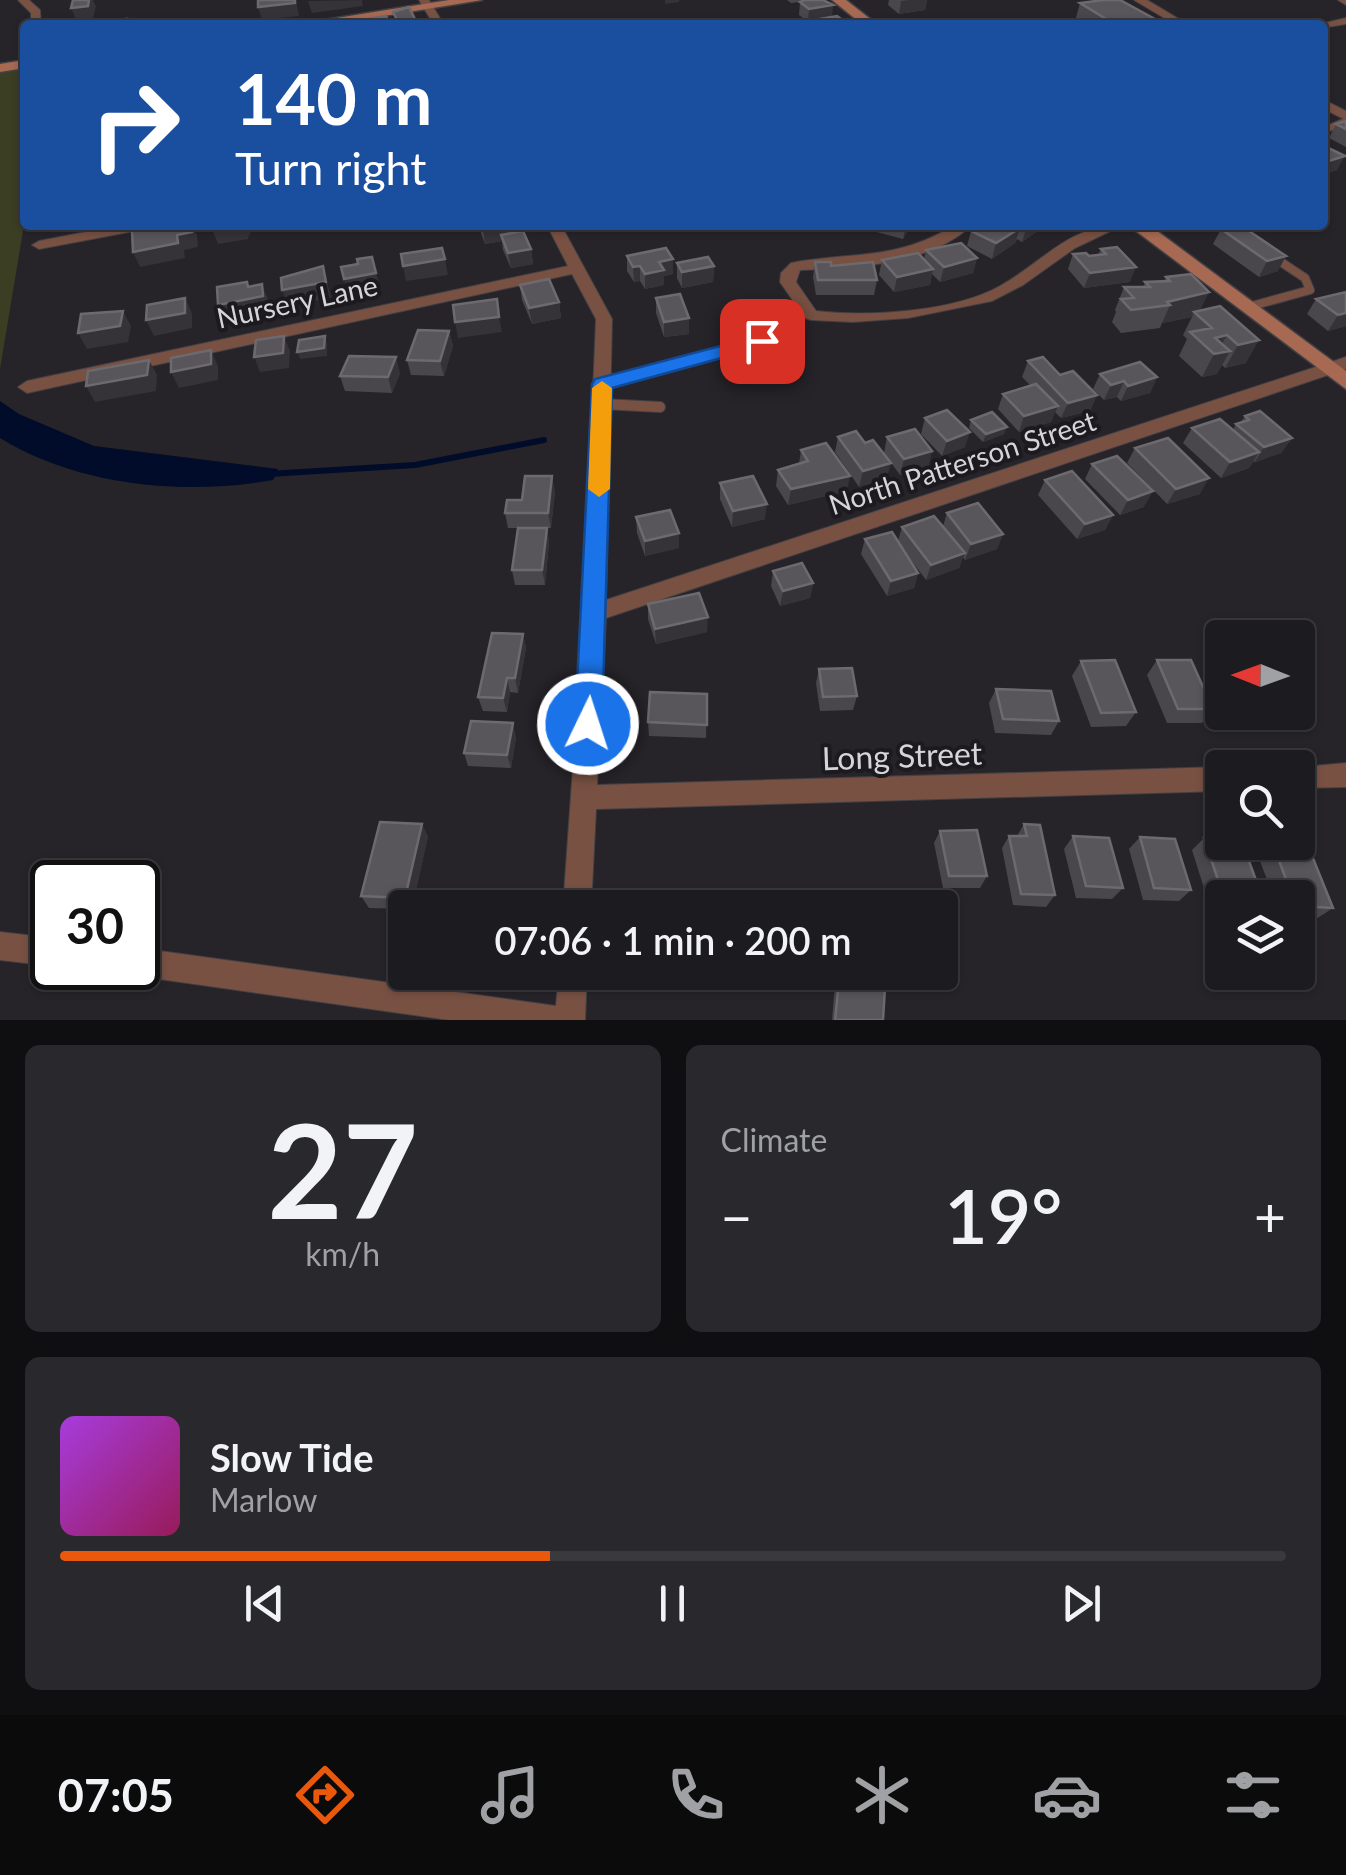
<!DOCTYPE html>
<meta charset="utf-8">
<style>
:root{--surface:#1c1b1f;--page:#29282c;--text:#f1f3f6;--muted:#a0a1a4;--line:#3a393d;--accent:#ea580c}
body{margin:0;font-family:Lato,sans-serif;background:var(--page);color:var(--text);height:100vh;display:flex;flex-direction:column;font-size:38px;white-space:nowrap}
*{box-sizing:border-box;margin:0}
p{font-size:32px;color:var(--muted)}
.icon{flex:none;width:55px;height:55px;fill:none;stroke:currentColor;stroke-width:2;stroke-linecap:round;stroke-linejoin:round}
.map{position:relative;height:1020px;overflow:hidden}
.sheet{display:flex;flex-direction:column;gap:25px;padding:25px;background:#0f0f11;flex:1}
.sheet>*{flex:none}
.hud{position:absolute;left:20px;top:20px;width:1308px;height:210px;border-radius:10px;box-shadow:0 2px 8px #0004,0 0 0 2px var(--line);background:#1a4fa0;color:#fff;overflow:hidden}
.needle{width:65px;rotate:271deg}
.buttons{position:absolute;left:1205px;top:620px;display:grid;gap:20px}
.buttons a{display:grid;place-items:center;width:110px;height:110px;border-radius:10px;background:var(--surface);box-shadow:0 2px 8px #0004,0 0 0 2px var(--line);font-size:50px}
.speed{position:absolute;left:30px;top:860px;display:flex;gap:20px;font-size:50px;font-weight:700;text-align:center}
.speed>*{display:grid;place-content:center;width:130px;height:130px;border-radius:50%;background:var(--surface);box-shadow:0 2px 8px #0004,0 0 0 2px var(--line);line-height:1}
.speed .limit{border:5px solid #111;border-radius:15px;background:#fff;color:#111}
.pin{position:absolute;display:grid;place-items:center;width:85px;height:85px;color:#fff;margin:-42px;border-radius:20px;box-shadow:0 5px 15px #0006}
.me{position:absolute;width:110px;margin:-55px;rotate:4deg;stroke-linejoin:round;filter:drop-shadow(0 0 8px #0008)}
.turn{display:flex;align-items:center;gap:35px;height:210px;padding:0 50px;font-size:45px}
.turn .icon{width:130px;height:130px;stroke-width:2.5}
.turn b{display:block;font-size:70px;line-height:85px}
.big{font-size:75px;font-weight:600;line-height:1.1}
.sheet .card{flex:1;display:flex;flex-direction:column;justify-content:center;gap:15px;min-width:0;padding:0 35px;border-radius:15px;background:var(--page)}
.sheet .dial{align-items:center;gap:0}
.dial b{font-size:130px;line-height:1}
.song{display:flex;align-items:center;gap:30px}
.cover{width:120px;height:120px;border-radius:15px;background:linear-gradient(135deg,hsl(280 70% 55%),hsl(330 70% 35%))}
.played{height:10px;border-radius:5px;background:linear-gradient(90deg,var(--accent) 40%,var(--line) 40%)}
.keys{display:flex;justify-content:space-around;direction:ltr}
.heat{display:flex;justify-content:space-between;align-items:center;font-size:55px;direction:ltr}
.sheet .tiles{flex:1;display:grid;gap:25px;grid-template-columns:1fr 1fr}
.card:last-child{grid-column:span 2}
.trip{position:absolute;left:388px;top:890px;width:570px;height:100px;border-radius:10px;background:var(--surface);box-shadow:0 2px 8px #0004,0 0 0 2px var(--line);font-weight:600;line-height:100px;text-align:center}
.tab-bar{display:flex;height:160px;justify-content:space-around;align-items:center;background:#0b0b0c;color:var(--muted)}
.tab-bar .icon{width:70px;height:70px}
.tab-bar .on{color:var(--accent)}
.tab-bar b{font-size:45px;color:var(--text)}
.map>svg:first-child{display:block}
</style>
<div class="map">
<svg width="1346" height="1020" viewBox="0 0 1346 1020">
<rect width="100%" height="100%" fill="#262429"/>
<path fill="#3b3e22" d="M25 64V219L0 369V67Z"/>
<path fill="#000c2a" d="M0 401 19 414 94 446 278 469 273 480C184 496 78 486 0 438Z"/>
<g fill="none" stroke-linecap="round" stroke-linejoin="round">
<path stroke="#000c2a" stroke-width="6" d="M269 474 415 465 544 440"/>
<defs>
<path id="lane-far2" d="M1322 131 1346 121"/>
<path id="lane-far1" d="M1248 307 1310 290 1305 278 1272 256
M619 379 789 334"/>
<path id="lane" d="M602 384 628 377
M602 404 660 407"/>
<path id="street" d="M18 0H29L40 10 41 25H31V13Z
M419 0H429L444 25H434Z
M1134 0H1147L1189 25H1176Z
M1338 0H1346V5Z
M1346 18V24L1322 28V25H1316Z
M1322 99 1346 111V120L1322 108Z
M122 225H152L145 229 39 249 32 245 39 241Z
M547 225H561L612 319 606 600 1346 357V369L606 618 597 785 1222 767V791L596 809 591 908H563L584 613 596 319 572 274 27 393 18 387 27 381 568 266Z
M955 225H972C929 265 856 268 800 270L796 282 816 311C868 317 954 312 1000 286 1045 261 1068 225 1123 225L1075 248 1023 285 992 301 908 318 853 322 811 320 805 318 780 282 781 273 791 263C855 251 893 262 955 225Z
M1346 763V787L1298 788V768H1292Z
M0 932 52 938V966L0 960Z
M138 948 556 1006 559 972H587L585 1020H449L138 976 128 972 126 968H138Z"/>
<path id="secondary" d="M449 0H482L328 25H293Z
M832 0H846L878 25H863Z
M25 60V68L0 72V64Z
M1128 225H1149L1346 371V389Z"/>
</defs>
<use href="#lane-far2" stroke="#424045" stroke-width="8"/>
<use href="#lane-far1" stroke="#424045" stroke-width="10"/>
<use href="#lane" stroke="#424045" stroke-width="12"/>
<use href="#street" stroke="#424045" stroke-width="2"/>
<use href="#secondary" stroke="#424045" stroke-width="3"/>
<use href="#lane-far2" stroke="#785143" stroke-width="6"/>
<use href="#lane-far1" stroke="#785143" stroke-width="8"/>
<use href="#lane" stroke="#785143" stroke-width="10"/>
<use href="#street" fill="#785143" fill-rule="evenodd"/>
<use href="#secondary" fill="#a76952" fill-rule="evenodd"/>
</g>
<path fill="#4a474c" d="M787 0H823L832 17 849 25H820V20L808 22 799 15 800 2 791 3Z
M889 0H927L925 10 899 14 888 5Z
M1080 3 1166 25H1074Z
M1346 121V147L1329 138 1336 124Z
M1322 145 1337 170 1322 175Z
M478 225H515L516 232 531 249 533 264 511 268 503 250 502 241 485 244Z
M850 225H911L903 239Z
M982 225H1046L1022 242 1017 239 1015 243 992 259 967 246 971 231Z
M1237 225 1278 271 1259 277 1213 244 1221 229Z
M1101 249 1130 282 1084 288 1068 269 1073 254 1089 256 1098 255Z
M926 250 977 258 973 273 940 282 932 274 930 285 894 292 879 275 882 260 924 259Z
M627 256 673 274 664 276V285L645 289 640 281 634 282 627 271Z
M815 262 877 280 874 295H816L813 277Z
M677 263 714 266 713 282 682 288 677 278Z
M1166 277 1200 311 1220 306 1246 363 1225 368 1222 365 1217 374 1202 377 1179 356 1187 339 1183 335 1192 317 1162 323 1160 328 1121 333 1112 322 1116 312 1115 310 1124 287H1143L1145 282 1164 281Z
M520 285 559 302 561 318 532 324 522 300Z
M1346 292V326L1328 331 1307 314 1316 299Z
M656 298 689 318V334L664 337 656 313Z
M449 331 453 346 444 376 411 375 407 360Z
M1028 361 1060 375 1097 395 1090 411 1061 418 1055 412 1051 422 1019 432 998 409 1003 394 1031 386 1022 377Z
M400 373 392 393 345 391 340 376Z
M1100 374 1157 377 1150 393 1121 401 1117 397 1104 400 1093 389Z
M1245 416 1292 438 1281 453 1253 462 1249 468 1221 478 1183 443 1192 428 1233 430 1236 424 1241 422Z
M925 418 965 447 942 456 921 434Z
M971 420 1004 434 983 442 969 428Z
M838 437 887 478 859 487 835 452Z
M887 437 932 451 928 467 900 475 884 453Z
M1135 448 1200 494 1167 504 1127 463Z
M801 450 847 491 788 505 776 486 778 470 799 464Z
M1092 464 1144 507 1120 515 1085 479Z
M1045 480 1113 515 1105 530 1077 539 1038 495Z
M720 483 765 519 732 527 720 499Z
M555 491 551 528H547L549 543 545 585H515L512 570 518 528H508L505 513 522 500Z
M947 513 1003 534 997 549 965 560 963 557 959 568 926 580 902 548 918 573 914 588 887 596 861 554 865 539 898 541 902 527 943 526Z
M636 517 679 548 645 556 637 533Z
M773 571 813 583 810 598 780 606 771 586Z
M648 604 707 632 656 644 648 619Z
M523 634 526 648 518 693 510 692 507 712 483 711 478 697Z
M1157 660 1213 709 1202 723H1167L1147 675Z
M1220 660H1222V705L1209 675Z
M1081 661 1136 712 1126 726 1091 727 1072 676Z
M819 669 857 696 853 710 820 711 816 683Z
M996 689 1059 721 1051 735 995 733 989 703Z
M707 694 706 738 649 736 648 722Z
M1226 712H1280L1281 714 1268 728H1233Z
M516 737 511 768 468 766 464 753Z
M1024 824 1055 895 1046 907 1013 905 1002 848 1009 836H1017Z
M940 831 987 876 980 888H943L934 843Z
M428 836 412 908H405V909L369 908 361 896Z
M1073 836 1123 888 1112 899 1076 898 1064 849Z
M1140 837 1191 890 1179 901 1143 900 1129 849Z
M1204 838 1261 894 1257 898H1222V904H1209L1192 850Z
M1261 842H1298L1333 908 1316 919 1298 918V898H1274L1255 848Z
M698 972H745L741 987Z
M836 972H886L883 1020H832Z"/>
<path fill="#353238" d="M89 0H93L96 6 93 19 77 21 71 8Z
M296 0 299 16 262 20 258 7Z
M362 0 363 6 312 13 308 1Z
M665 0H679V2L665 4Z
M911 0H927L925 10 899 14 901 1Z
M833 5 832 18 808 22 809 9Z
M415 19 416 25H398V22Z
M1345 156 1337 170 1322 175 1329 161Z
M191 225H192L197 235 198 247 184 250 185 258 140 267 133 252 177 235Z
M237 225H253L248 239 218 244 212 229Z
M508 225H515L517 239 501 235 502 241 485 244 483 229Z
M906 225H911L903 239Z
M1029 225H1046L1022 242 1027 226Z
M1020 228 1015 243 992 259 996 243Z
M531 249 533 264 511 268 508 253Z
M1286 256 1278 271 1259 277 1267 261Z
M372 257 380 288 348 294 344 279Z
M977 258 973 273 940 282 944 267Z
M445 259 448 275 406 281 403 266Z
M673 259V274L664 276V285L645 289V274L659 262Z
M323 266 331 298 288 306 282 290Z
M640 266V281L634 282 633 267Z
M714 266 713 282 682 288V272Z
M1136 267 1130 282 1084 288 1090 273Z
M933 269 930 285 894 292 897 277Z
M247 282 253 298 262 284 268 299 269 312 225 320 218 305 248 287Z
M1209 292 1198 315 1194 312 1192 317 1162 323 1170 305 1167 302Z
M185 298 192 313V328L154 336 146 320Z
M559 302 561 318 532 324 529 308Z
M123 311 131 326 128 342 87 349 78 333Z
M1346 313V326L1328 331 1338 315Z
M499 317 502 332 458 338 455 322Z
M689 318V334L664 337V322Z
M449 331 453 346 444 376 440 361Z
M1227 335 1217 353 1230 351 1217 374 1202 377 1214 354 1215 338Z
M284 336 290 351 289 368 260 372 254 357Z
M325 336 327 344V356L300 359 297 352Z
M1259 340 1246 363 1225 368 1238 345Z
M211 350 218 366V380L179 388 171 372Z
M396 357 400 373 392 393 388 377Z
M149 360 157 375 156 391 95 402 86 386Z
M1157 377 1150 393 1121 401 1128 386Z
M1124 381 1117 397 1104 400 1111 385Z
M1097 395 1090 411 1061 418 1068 403Z
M1058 406 1051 422 1019 432 1024 416Z
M1007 427 1004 434 983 442 986 434Z
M970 432 965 447 942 456 947 441Z
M1292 438 1281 453 1254 463 1264 447Z
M932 451 928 467 900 475 904 459Z
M1259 452 1249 468 1221 478 1230 462Z
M891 463 887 478 859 487 863 471Z
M552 476 555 491 551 528 548 513Z
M850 476 847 491 788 505 791 489Z
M1209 478 1200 494 1167 504 1176 489Z
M1153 491 1144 507 1120 515 1128 500Z
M767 504 765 519 732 527 733 511Z
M1113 515 1105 530 1077 539 1085 524Z
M547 528 549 543 545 585 542 570Z
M679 533V548L645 556V541Z
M1003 534 997 549 965 560 971 544Z
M965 553 959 568 926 580 931 565Z
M918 573 914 588 887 596 891 581Z
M813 583 810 598 780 606 783 591Z
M708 617 707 632 656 644 655 629Z
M523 634 526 648 518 693 515 678Z
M507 678 510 692 507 712 503 698Z
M513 723 516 737 511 768 507 755Z
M422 824 428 836 412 908H410L405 898Z"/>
<path fill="#58565b" stroke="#6c6a6f" stroke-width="2.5" d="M73 0H89L88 6 71 8Z
M258 0H295V3L258 7Z
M805 0H823L833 5 809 9 800 2Z
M1104 0H1120L1166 25H1116L1080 3Z
M409 7 415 19 398 22 393 12Z
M386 16 389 23 365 25 362 20Z
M837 16 849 25H828L820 19Z
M127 19V25H93L94 23Z
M1346 121V129L1336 124Z
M1322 145 1345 156 1329 161 1322 158Z
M162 225H191L192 232 177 235 178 243 133 252 132 231Z
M212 225H237L212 229Z
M481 225H508L483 229Z
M982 225H1013L1020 228 996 243 971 231Z
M1237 225H1240L1286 256 1267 261 1221 229Z
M523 231 531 249 508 253 501 235Z
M961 243 977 258 944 267 926 250Z
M1117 247 1136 267 1090 273 1073 254 1086 253 1089 256 1106 254 1101 249Z
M442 248 445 259 403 266 401 254Z
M666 248 673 259 659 262 664 270 645 274 640 266 633 267 627 256Z
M918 253 933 269 897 277 882 260Z
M372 257 376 273 344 279 341 267 358 264 357 259Z
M708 257 714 266 682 272 677 263Z
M815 262H831V266L873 262 877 280H818Z
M323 266 326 282 282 290 281 278Z
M1191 274 1209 292 1167 302 1170 305 1131 310 1121 299 1134 298 1124 287H1150L1145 282 1170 281 1166 277Z
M549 279 559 302 529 308 520 285Z
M247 282 248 287 262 284 263 296 218 305 217 287Z
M1346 292V313L1338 315 1316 299Z
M680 294 689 318 664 322 656 298Z
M185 298V313L146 320 147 305Z
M497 299 499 317 455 322 453 305Z
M1220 306 1259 340 1238 345 1227 335 1215 338 1230 351 1214 354 1190 332 1212 328 1194 312Z
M123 311 120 326 78 333 81 314Z
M418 330 449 331 440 361 407 360Z
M284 336 283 353 254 357 256 340Z
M325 336 324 348 297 352 299 340Z
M211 350V364L171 372V358Z
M349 356 396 357 388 377 340 376Z
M1043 357 1060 375 1073 371 1097 395 1068 403 1028 361Z
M149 360 147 375 86 386 88 371Z
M1140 362 1157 377 1128 386 1124 381 1111 385 1100 374Z
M1036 384 1058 406 1024 416 1003 394Z
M947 410 970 432 947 441 925 418Z
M1260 411 1292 438 1264 447 1236 424 1249 420 1245 416Z
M992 412 1007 427 986 434 971 420Z
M1220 419 1259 452 1230 462 1192 428Z
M915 429 932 451 904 459 887 437Z
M856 431 865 443 873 440 891 463 863 471 838 437Z
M1168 438 1209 478 1176 489 1135 448Z
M826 443 850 476 791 489 778 470 808 461 801 450Z
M1117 456 1153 491 1128 500 1092 464Z
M1072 471 1113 515 1085 524 1045 480Z
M525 476H552L548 513H505L507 500H522Z
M753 476 767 504 733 511 720 483Z
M978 503 1003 534 971 544 947 513Z
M670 510 679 533 645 541 636 517Z
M934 516 965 553 931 565 902 527Z
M518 528H547L542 570H512Z
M892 532 918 573 891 581 865 539Z
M802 563 813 583 783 591 773 571Z
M699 593 708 617 655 629 648 604Z
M492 633 523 634 515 678H507L503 698 478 697Z
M1115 660 1136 712 1101 713 1081 661Z
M1157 660H1191L1213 709H1178Z
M852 668 857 696 823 697 819 669Z
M996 689 1051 691 1059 721 1003 719Z
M650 692 707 694V725L648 722Z
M1245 712H1280L1281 714H1245Z
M471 721 513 723 507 755 464 753Z
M1298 821 1333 908 1298 906V898H1293L1272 842H1298Z
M380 822 422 824 405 898 361 896Z
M1024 824 1040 825 1055 895 1021 894 1009 836H1027Z
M977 830 987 876H949L940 831Z
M1073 836 1109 838 1123 888 1086 886Z
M1140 837 1175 839 1191 890 1154 888Z
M1204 838 1222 839V842H1242L1261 894 1222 892Z
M713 903 729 908H712Z
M728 972H744L743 977Z
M840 972H886L883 1020H835Z"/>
<path fill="#1a73e8" stroke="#114b97" stroke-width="2.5" d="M762 335 769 337V345L612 388 602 724 598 732 588 736 579 732 575 724 592 384 595 379Z"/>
<path fill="#f59e0b" d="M602 381 612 388 610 489 599 497 588 489 592 388Z"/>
<g text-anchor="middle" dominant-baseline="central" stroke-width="8" stroke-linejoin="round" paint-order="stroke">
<g font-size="28" fill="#d5d4d7" stroke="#1c1a1f">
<text transform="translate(297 301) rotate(-12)">Nursery Lane</text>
<text transform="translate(962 462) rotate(-18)">North Patterson Street</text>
</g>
<g font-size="32" fill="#d5d4d7" stroke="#1c1a1f">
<text transform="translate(902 755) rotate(-2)">Long Street</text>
</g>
</g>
</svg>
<div class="buttons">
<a><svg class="needle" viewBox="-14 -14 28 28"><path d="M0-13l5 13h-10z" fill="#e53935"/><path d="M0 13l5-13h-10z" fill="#a0a1a4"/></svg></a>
<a><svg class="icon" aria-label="search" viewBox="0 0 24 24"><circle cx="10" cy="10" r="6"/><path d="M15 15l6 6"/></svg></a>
<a><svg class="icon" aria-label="layers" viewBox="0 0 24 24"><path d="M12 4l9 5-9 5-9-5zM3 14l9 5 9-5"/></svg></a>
</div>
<div class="speed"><div class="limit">30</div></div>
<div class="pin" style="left:762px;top:341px;background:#d93025"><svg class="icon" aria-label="arrive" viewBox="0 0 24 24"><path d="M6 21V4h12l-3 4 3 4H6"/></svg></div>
<svg class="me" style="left:588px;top:724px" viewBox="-20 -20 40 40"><circle r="17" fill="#1a73e8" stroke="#fff" stroke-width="3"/><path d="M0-11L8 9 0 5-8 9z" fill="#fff"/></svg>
<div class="trip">07:06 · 1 min · 200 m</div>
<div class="hud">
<div class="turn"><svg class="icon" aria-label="right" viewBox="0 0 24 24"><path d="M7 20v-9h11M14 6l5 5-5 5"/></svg><div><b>140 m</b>Turn right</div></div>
</div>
</div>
<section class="sheet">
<div class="tiles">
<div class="card dial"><b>27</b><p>km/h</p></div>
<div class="card"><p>Climate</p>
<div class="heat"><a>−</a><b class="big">19°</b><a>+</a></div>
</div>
<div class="card">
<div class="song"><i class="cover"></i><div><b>Slow Tide</b><p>Marlow</p></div></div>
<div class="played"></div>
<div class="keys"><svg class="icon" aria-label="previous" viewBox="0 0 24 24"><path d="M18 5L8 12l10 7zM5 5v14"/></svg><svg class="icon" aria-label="pause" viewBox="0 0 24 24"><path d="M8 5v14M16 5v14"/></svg><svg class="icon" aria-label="next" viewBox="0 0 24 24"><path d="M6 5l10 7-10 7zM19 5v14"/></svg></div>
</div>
</div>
</section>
<nav class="tab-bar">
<b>07:05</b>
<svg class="icon on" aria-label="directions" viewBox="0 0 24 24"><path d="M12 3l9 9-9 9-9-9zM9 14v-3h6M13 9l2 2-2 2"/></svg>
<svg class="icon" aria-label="music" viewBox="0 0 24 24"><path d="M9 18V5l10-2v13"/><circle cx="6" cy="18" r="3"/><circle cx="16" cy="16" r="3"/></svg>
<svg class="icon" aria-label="phone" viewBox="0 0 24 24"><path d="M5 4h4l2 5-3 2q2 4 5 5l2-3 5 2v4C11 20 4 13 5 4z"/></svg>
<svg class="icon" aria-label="climate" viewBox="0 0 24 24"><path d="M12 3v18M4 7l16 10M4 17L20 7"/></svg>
<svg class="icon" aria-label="car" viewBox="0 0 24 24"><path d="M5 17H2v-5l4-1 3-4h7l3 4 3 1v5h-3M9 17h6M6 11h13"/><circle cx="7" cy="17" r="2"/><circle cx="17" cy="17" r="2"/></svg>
<svg class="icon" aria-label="filters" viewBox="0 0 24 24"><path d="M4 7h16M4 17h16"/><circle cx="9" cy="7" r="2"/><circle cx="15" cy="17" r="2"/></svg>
</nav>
